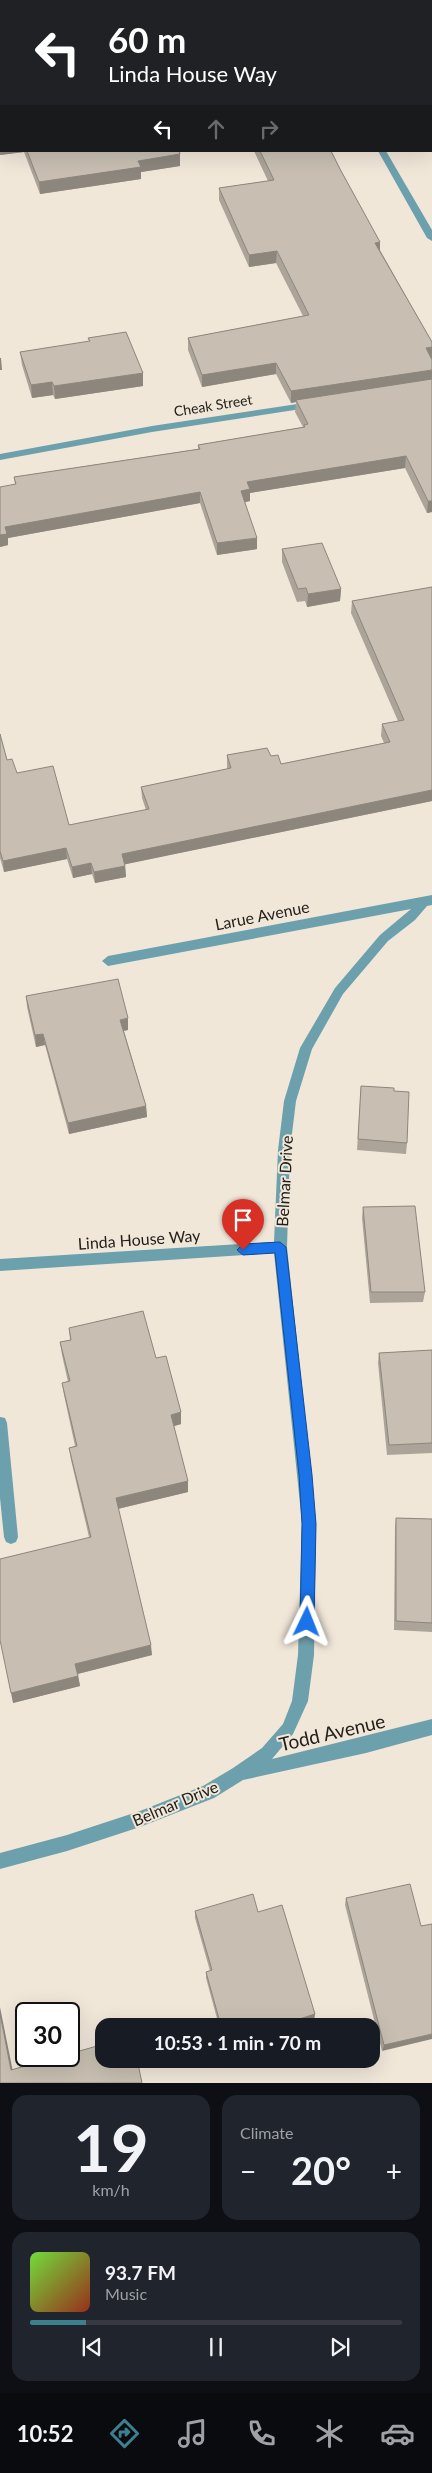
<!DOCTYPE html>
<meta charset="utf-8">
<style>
:root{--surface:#171b24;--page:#20242c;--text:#f1f3f6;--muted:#9ea1a6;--line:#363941;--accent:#3c7f8f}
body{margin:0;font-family:Lato,sans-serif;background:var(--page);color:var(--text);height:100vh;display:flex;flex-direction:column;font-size:19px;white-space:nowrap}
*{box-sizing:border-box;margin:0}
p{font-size:16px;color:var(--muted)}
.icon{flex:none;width:28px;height:28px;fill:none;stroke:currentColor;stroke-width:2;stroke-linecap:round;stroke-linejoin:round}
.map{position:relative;height:2083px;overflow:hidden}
.panel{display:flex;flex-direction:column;gap:12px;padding:12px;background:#0d0f14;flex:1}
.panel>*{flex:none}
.guide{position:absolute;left:0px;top:0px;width:432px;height:152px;box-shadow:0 5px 20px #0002;background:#202124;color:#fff;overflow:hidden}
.speed{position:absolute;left:15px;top:2002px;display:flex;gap:10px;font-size:25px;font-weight:700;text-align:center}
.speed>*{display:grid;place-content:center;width:65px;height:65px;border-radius:50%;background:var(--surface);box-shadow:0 5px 20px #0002;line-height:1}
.speed .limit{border:2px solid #111;border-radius:8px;background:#fff;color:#111}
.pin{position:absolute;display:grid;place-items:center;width:42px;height:42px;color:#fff;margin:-51px -21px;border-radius:50% 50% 50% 0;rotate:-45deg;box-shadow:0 0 5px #0007}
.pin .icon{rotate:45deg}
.me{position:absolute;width:55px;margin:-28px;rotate:2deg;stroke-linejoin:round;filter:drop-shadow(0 0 4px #0008)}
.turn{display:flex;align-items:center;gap:18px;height:105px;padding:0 25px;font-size:22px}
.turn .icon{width:65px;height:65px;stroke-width:2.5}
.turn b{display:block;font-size:35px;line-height:42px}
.lanes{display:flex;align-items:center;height:48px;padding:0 25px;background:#0003;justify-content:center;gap:25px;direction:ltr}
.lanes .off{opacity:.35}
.big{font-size:38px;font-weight:700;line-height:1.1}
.panel .card{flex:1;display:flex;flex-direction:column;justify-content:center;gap:8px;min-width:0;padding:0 18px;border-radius:15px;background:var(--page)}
.panel .dial{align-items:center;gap:0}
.dial b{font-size:65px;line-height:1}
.song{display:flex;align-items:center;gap:15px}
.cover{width:60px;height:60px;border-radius:8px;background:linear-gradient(135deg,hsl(100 70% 55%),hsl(10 70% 35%))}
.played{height:5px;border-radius:2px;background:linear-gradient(90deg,var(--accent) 15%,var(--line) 15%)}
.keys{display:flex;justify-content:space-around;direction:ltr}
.heat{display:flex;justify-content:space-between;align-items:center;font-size:28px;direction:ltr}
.panel .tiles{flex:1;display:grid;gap:12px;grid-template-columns:1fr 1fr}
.card:last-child{grid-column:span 2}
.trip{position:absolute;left:95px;top:2018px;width:285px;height:50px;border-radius:15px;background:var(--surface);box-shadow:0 5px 20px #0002;font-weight:700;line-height:50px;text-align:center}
.tabs{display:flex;height:80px;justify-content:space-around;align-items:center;background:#090b0e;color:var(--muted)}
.tabs .icon{width:35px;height:35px}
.tabs .on{color:var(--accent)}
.tabs b{font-size:22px;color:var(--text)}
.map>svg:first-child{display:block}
</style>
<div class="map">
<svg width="432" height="2083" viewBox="0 0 432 2083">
<rect width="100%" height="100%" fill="#f0e7d9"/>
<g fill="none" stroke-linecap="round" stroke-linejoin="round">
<path fill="#6da0ad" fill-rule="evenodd" d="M0 1417 5 1418 7 1423 18 1537 16 1542 11 1544 6 1542 4 1537 0 1498Z"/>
<path fill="#6da0ad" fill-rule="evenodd" d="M292 0H300V1H292Z
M378 151H386L432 230V241L427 238Z
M311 402 316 405 314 407 152 432 0 460V454L152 426Z
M432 895V905L427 906 415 920 388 941 343 994 312 1049 296 1101 290 1150 287 1247 316 1523 314 1655 308 1701 293 1734 272 1759 432 1719V1735L366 1753 243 1780 214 1798 140 1827 67 1851 0 1869V1853L67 1835 140 1811 203 1786 233 1768 262 1748 283 1724 292 1701 298 1655 302 1523 274 1253 0 1271V1259L274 1242 278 1150 284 1101 300 1048 335 988 380 935 411 909 108 966 102 961 108 956Z"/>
</g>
<path fill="#aca499" d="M0 0H252L1 1V11L0 8Z
M347 0H432V144L431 142V1H348Z
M0 31H1V151H179L180 154V166L141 172V179L40 194 24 152 0 155Z
M254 151H331L340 169 380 242V250L432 342V358L431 359 432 360V512L427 513 405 468 250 493V501L245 502 257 549 217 555 200 503 8 538V545L0 547 15 485 14 477 198 449V445L303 427 295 412 296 402 291 403 276 374 202 387 188 350V338L303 316 276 263 249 267 219 200V188L268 181Z
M88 338 143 386 55 399 53 395 32 398 22 365 20 352 89 342Z
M282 549 341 589 340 601 307 607 305 601 297 602 282 562Z
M432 587V801L125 864 126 877 95 883 92 874 73 878 67 859 4 872 0 858V734L7 760 17 773 69 825 146 810 142 798 141 787 227 769V755L271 756 281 764 384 743 381 736 382 724 398 721 351 613 352 601Z
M26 996 128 1030 124 1031 146 1106 147 1117 69 1134 45 1045 36 1047 27 1007Z
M361 1086 394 1091 407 1143 406 1154 357 1150Z
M363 1207 425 1292 423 1302 370 1303 362 1218Z
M69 1328 156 1358 181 1412V1424L174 1426 188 1492 118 1509 152 1655 78 1674 80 1686 13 1703 89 1537 71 1460 69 1448 75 1446 64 1395 62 1383 68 1382 62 1355 60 1342 70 1340Z
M432 1350V1453L387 1455 378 1363 379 1353Z
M396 1518 432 1519V1632L394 1630 395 1527Z
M346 1898 421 1926 432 1924 382 2051 345 1905Z
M195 1911 258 1912 315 2014 314 2020 294 2026H219L206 1978V1972L210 1971 195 1918Z"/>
<path fill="#8c867d" d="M0 143H1V151L24 152 0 155Z
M180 154V166L141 172V179L40 194 39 182 138 161Z
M380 242V254L375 243Z
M277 251 276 263 249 267V255Z
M432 347V358L424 360 426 348Z
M0 358H1L2 370H0Z
M276 363V374L202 387V375Z
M432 370V381L296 400V402L291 403V391Z
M143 373V386L55 399 54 386Z
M52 382 53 395 32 398 31 385Z
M406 456 405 468 250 493V501L241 503V491L247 482Z
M200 492V503L8 538V545L0 547V535L5 527Z
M428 501H432V512L427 513Z
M257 538V549L217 555V543Z
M341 589 340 601 307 607 308 594Z
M432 790V801L122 865V854Z
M66 848 67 859 4 872 3 861Z
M91 863 92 874 73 878 72 867Z
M125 866 126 877 95 883 94 872Z
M128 1018V1030L121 1031 120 1020Z
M43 1034 45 1045 36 1047 35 1035Z
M146 1106 147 1117 69 1134 68 1123Z
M181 1412V1424L171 1427V1415Z
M188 1481V1492L117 1509 116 1498Z
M151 1645 152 1655 77 1674 75 1664Z
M78 1676 80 1686 13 1703 11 1693Z
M0 2007 14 2077 11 2070 0 2014Z
M315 2014 314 2020 294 2026H278Z
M432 2034V2039L382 2051 384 2045Z"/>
<path fill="#c8bfb2" stroke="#8c867d" d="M0 0H252V1H1V2Z
M354 0H432V131L431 130V1H355Z
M0 31H1V86L0 85Z
M0 93H1V143H0Z
M27 151H179L180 154 138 161 141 167 39 182Z
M260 151H331L340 169 380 242 375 243 432 342V347L426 348 432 360V370L291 391 276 363 202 375 188 338 309 315 277 251 249 255 219 188 274 180Z
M126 332 143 373 54 386 52 382 31 385 20 352 90 341 88 338Z
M432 379V501H428L406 456 247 482 250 489 241 491 257 538 217 543 200 492 5 527 7 534 0 535V487L16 484 14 477 200 449 198 445 305 427 304 425 308 424 296 400Z
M322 543 341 589 308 594 306 588 298 589 282 549Z
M432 587V790L122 854 125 866 94 872 91 863 72 867 66 848 3 861 0 851V734L7 760 12 759 17 773 53 766 69 825 149 809 141 787 231 768 227 755 267 748 271 756 278 755 281 764 390 742 382 724 404 720 352 601Z
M118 979 128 1018 120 1020 146 1106 68 1123 43 1034 35 1035 26 996Z
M361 1086 394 1088V1091L409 1092 407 1143 358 1139Z
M415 1206 425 1292H371L363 1207Z
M143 1311 156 1358 166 1356 181 1412 171 1415 188 1481 116 1498 151 1645 75 1664 78 1676 11 1693 0 1640V1559L91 1537 69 1448 77 1446 62 1383 70 1381 60 1342 71 1340 69 1328Z
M432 1350V1443L389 1445 379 1353Z
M396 1518 432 1519V1623L396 1621Z
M410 1884 421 1926 432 1924V2034L384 2045 346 1898Z
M253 1894 258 1912 282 1905 315 2014 278 2026H221L206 1972 212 1970 195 1911Z
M0 2014 11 2070 60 2056H69V2054L104 2044V2059H137L142 2083H0Z"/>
<path fill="#1a73e8" stroke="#114b97" d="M280 1242 286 1247 312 1475 316 1524 314 1622 312 1627 307 1629 302 1627 300 1622 302 1524 299 1475 275 1253 243 1255 237 1250 243 1244Z"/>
<g text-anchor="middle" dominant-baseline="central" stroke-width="4" stroke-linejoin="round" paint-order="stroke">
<g font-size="14" fill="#23201b" stroke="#f0e7d9">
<text transform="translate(213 405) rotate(-9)">Cheak Street</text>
</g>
<g font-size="16" fill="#23201b" stroke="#f0e7d9">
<text transform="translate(262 915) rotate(-11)">Larue Avenue</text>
<text transform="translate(284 1181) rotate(-87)">Belmar Drive</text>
<text transform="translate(139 1239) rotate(-4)">Linda House Way</text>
<text transform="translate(175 1803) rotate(-23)">Belmar Drive</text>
</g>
<g font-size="19" fill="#23201b" stroke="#f0e7d9">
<text transform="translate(332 1732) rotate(-13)">Todd Avenue</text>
</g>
</g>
</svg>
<div class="speed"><div class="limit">30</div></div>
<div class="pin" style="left:243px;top:1250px;background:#d93025"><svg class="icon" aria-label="arrive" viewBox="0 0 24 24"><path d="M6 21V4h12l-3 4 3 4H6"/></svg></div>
<svg class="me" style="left:307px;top:1622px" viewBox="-20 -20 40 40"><path d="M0-17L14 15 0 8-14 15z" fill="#1a73e8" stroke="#fff" stroke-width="4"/></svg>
<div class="trip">10:53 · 1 min · 70 m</div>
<div class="guide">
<div class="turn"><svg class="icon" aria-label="left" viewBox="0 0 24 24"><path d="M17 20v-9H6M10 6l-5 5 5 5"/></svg><div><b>60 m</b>Linda House Way</div></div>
<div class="lanes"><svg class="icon" aria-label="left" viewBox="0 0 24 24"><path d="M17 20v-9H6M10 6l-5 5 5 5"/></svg><svg class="icon off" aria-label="ahead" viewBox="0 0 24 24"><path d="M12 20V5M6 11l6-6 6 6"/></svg><svg class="icon off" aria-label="right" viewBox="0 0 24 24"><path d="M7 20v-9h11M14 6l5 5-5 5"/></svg></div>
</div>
</div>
<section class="panel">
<div class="tiles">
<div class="card dial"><b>19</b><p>km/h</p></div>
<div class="card"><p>Climate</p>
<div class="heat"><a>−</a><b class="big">20°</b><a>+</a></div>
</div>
<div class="card">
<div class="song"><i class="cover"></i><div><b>93.7 FM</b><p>Music</p></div></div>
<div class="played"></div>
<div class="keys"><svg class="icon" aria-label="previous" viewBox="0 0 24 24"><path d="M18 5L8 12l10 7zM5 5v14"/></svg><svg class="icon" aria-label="pause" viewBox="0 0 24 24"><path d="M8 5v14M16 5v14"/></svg><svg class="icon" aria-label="next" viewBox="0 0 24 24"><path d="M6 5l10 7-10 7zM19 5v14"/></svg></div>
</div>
</div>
</section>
<nav class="tabs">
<b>10:52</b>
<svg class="icon on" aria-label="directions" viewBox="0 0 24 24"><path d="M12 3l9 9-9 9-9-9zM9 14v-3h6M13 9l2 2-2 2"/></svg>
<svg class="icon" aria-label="music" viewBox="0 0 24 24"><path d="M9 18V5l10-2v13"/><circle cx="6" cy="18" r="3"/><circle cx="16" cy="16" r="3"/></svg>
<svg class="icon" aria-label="phone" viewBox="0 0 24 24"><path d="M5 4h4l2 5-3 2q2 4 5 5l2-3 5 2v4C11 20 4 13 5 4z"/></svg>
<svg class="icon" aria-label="climate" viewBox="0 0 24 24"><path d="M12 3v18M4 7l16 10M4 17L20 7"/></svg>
<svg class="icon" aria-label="car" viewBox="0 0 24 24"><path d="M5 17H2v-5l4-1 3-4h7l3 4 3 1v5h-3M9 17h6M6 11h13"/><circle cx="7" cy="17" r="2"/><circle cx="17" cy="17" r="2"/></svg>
</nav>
